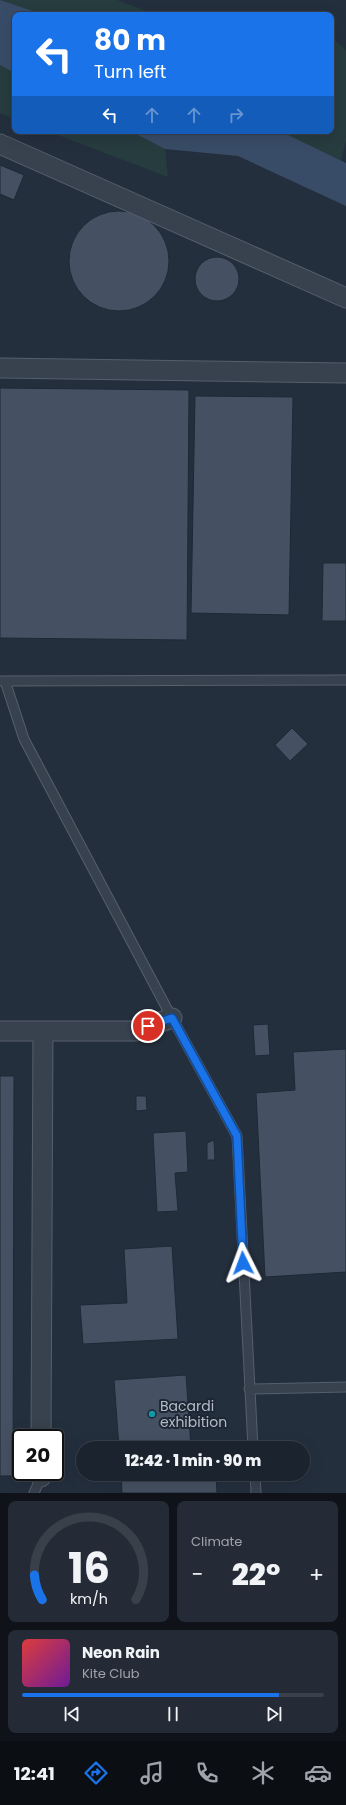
<!DOCTYPE html>
<meta charset="utf-8">
<style>
:root{--surface:#1b232e;--page:#242b36;--text:#f1f3f6;--muted:#a0a4aa;--line:#39404a;--accent:#1a73e8}
body{margin:0;font-family:Poppins,sans-serif;background:var(--page);color:var(--text);height:100vh;display:flex;flex-direction:column;font-size:15px;white-space:nowrap}
*{box-sizing:border-box;margin:0}
p{font-size:13px;color:var(--muted)}
.icon{flex:none;width:22px;height:22px;fill:none;stroke:currentColor;stroke-width:2;stroke-linecap:round;stroke-linejoin:round}
.map{position:relative;height:1493px;overflow:hidden}
.panel{display:flex;flex-direction:column;gap:8px;padding:8px;background:#0f1319;flex:1}
.panel>*{flex:none}
.guide{position:absolute;left:12px;top:12px;width:322px;height:122px;border-radius:8px;box-shadow:0 4px 16px #0002,0 0 0 1px var(--line);background:#1a73e8;color:#fff;overflow:hidden}
.speed{position:absolute;left:12px;top:1429px;display:flex;gap:8px;font-size:20px;font-weight:700;text-align:center}
.speed>*{display:grid;place-content:center;width:52px;height:52px;border-radius:50%;background:var(--surface);box-shadow:0 4px 16px #0002,0 0 0 1px var(--line);line-height:1}
.speed .limit{border:2px solid #111;border-radius:6px;background:#fff;color:#111}
.pin{position:absolute;display:grid;place-items:center;width:34px;height:34px;color:#fff;margin:-17px;border:2px solid #fff;border-radius:50%;box-shadow:0 1px 4px #0007}
.me{position:absolute;width:44px;margin:-22px;rotate:357deg;stroke-linejoin:round;filter:drop-shadow(0 0 3px #0008)}
.turn{display:flex;align-items:center;gap:14px;height:84px;padding:0 16px;font-size:18px}
.turn .icon{width:52px;height:52px;stroke-width:2.5}
.turn b{display:block;font-size:28px;line-height:34px}
.lanes{display:flex;align-items:center;height:38px;padding:0 16px;background:#0003;justify-content:center;gap:20px;direction:ltr}
.lanes .off{opacity:.35}
.big{font-size:30px;font-weight:800;line-height:1.1}
.panel .tile{flex:1;display:flex;flex-direction:column;justify-content:center;gap:6px;min-width:0;padding:0 14px;border-radius:8px;background:var(--page)}
.panel .dial{align-items:center;gap:0}
.dial svg{height:104px;overflow:visible;fill:none;stroke:var(--line);stroke-width:7;stroke-linecap:round;text-anchor:middle}
.dial text{fill:var(--text);stroke:none}
.song{display:flex;align-items:center;gap:12px}
.cover{width:48px;height:48px;border-radius:6px;background:linear-gradient(135deg,hsl(0 70% 55%),hsl(280 70% 35%))}
.played{height:4px;border-radius:2px;background:linear-gradient(90deg,var(--accent) 85%,var(--line) 85%)}
.keys{display:flex;justify-content:space-around;direction:ltr}
.heat{display:flex;justify-content:space-between;align-items:center;font-size:22px;direction:ltr}
.panel .tiles{flex:1;display:grid;gap:8px;grid-template-columns:1fr 1fr}
.tile:last-child{grid-column:span 2}
.trip{position:absolute;left:76px;top:1441px;width:234px;height:40px;border-radius:20px;background:var(--surface);box-shadow:0 4px 16px #0002,0 0 0 1px var(--line);font-weight:800;line-height:40px;text-align:center}
.menu{display:flex;height:64px;justify-content:space-around;align-items:center;background:#0b0e12;color:var(--muted)}
.menu .icon{width:28px;height:28px}
.menu .active{color:var(--accent)}
.menu b{font-size:18px;color:var(--text)}
.map>svg:first-child{display:block}
</style>
<div class="map">
<svg width="346" height="1493" viewBox="0 0 346 1493">
<rect width="100%" height="100%" fill="#242f3e"/>
<path fill="#263c3f" d="M0 0H117L157 15H45Z
M331 37 346 50V140L341 161 280 131H331Z
M0 65 15 73V119L0 113Z
M47 131H130L165 149 168 177Z"/>
<path fill="#394c67" d="M0 0 45 15H15V73L0 65Z
M130 131H280L346 163V206L238 156 165 149Z"/>
<path fill="#455162" stroke="#1f2835" d="M0 165 24 175 14 200 0 194Z
M69 261a50 50 0 1 1 100 0a50 50 0 1 1-100 0Z
M195 279a22 22 0 1 1 44 0a22 22 0 1 1-44 0Z
M0 388 189 390 187 640 0 638Z
M195 396 293 397 289 615 191 613Z
M323 563H346V621H322Z
M292 728 308 744 290 761 275 745Z
M268 1024 270 1055 255 1056 253 1025Z
M346 1049V1272L265 1277 256 1093 295 1090 293 1052Z
M0 1076H14L13 1476H0Z
M136 1096H146L147 1110 136 1111Z
M186 1131 188 1172 175 1173 178 1211 157 1212 153 1133Z
M214 1140 215 1160H207V1143Z
M172 1246 178 1339 83 1344 80 1305 127 1303 124 1249Z
M186 1375 191 1448H119L114 1380Z
M121 1474H216L217 1493H122Z"/>
<g fill="none" stroke-linecap="round" stroke-linejoin="round">
<defs>
<path id="service" d="M0 681 346 680
M5 681 24 739 172 1018 237 1136 253 1448
M249 1389 346 1387
M255 1474 256 1493
M34 1493 41 1477"/>
<path id="minor" d="M0 144 346 298
M0 368 346 373
M0 1031H135L172 1018
M41 1438 43 1031
M41 1477V1472"/>
</defs>
<use href="#service" stroke="#565f6c" stroke-width="11"/>
<use href="#minor" stroke="#565f6c" stroke-width="21"/>
<use href="#service" stroke="#38414e" stroke-width="9"/>
<use href="#minor" stroke="#38414e" stroke-width="19"/>
</g>
<g fill="none" stroke-linecap="round" stroke-linejoin="round">
<defs>
<path id="route" d="M148 1026 172 1018 237 1136 243 1263"/>
</defs>
<use href="#route" stroke="#114b97" stroke-width="10"/>
<use href="#route" stroke="#1a73e8" stroke-width="7"/>
</g>
<circle fill="#0f9aa8" stroke="#1d2633" stroke-width="1.5" cx="152" cy="1414" r="4"/>
<g text-anchor="middle" dominant-baseline="central" stroke-width="4" stroke-linejoin="round" paint-order="stroke">
<g font-size="14" fill="#b4bcc9" stroke="#1d2633" text-anchor="start">
<text x="160" y="1406">Bacardi<tspan x="160" dy="16">exhibition</tspan></text>
</g>
</g>
</svg>
<div class="speed"><div class="limit">20</div></div>
<div class="pin" style="left:148px;top:1026px;background:#d93025"><svg class="icon" aria-label="arrive" viewBox="0 0 24 24"><path d="M6 21V4h12l-3 4 3 4H6"/></svg></div>
<svg class="me" style="left:243px;top:1263px" viewBox="-20 -20 40 40"><path d="M0-17L14 15 0 8-14 15z" fill="#1a73e8" stroke="#fff" stroke-width="4"/></svg>
<div class="trip">12:42 · 1 min · 90 m</div>
<div class="guide">
<div class="turn"><svg class="icon" aria-label="left" viewBox="0 0 24 24"><path d="M17 20v-9H6M10 6l-5 5 5 5"/></svg><div><b>80 m</b>Turn left</div></div>
<div class="lanes"><svg class="icon" aria-label="left" viewBox="0 0 24 24"><path d="M17 20v-9H6M10 6l-5 5 5 5"/></svg><svg class="icon off" aria-label="ahead" viewBox="0 0 24 24"><path d="M12 20V5M6 11l6-6 6 6"/></svg><svg class="icon off" aria-label="ahead" viewBox="0 0 24 24"><path d="M12 20V5M6 11l6-6 6 6"/></svg><svg class="icon off" aria-label="right" viewBox="0 0 24 24"><path d="M7 20v-9h11M14 6l5 5-5 5"/></svg></div>
</div>
</div>
<section class="panel">
<div class="tiles">
<div class="tile dial"><svg viewBox="0 0 100 80">
<path d="M14 69A42 42 0 1 1 86 69"/>
<path d="M14 69A42 42 0 0 1 8 50" stroke="#1a73e8"/>
<text x="50" y="56" font-size="32" font-weight="700">16</text>
<text x="50" y="72" font-size="11">km/h</text>
</svg></div>
<div class="tile"><p>Climate</p>
<div class="heat"><a>−</a><b class="big">22°</b><a>+</a></div>
</div>
<div class="tile">
<div class="song"><i class="cover"></i><div><b>Neon Rain</b><p>Kite Club</p></div></div>
<div class="played"></div>
<div class="keys"><svg class="icon" aria-label="previous" viewBox="0 0 24 24"><path d="M18 5L8 12l10 7zM5 5v14"/></svg><svg class="icon" aria-label="pause" viewBox="0 0 24 24"><path d="M8 5v14M16 5v14"/></svg><svg class="icon" aria-label="next" viewBox="0 0 24 24"><path d="M6 5l10 7-10 7zM19 5v14"/></svg></div>
</div>
</div>
</section>
<nav class="menu">
<b>12:41</b>
<svg class="icon active" aria-label="directions" viewBox="0 0 24 24"><path d="M12 3l9 9-9 9-9-9zM9 14v-3h6M13 9l2 2-2 2"/></svg>
<svg class="icon" aria-label="music" viewBox="0 0 24 24"><path d="M9 18V5l10-2v13"/><circle cx="6" cy="18" r="3"/><circle cx="16" cy="16" r="3"/></svg>
<svg class="icon" aria-label="phone" viewBox="0 0 24 24"><path d="M5 4h4l2 5-3 2q2 4 5 5l2-3 5 2v4C11 20 4 13 5 4z"/></svg>
<svg class="icon" aria-label="climate" viewBox="0 0 24 24"><path d="M12 3v18M4 7l16 10M4 17L20 7"/></svg>
<svg class="icon" aria-label="car" viewBox="0 0 24 24"><path d="M5 17H2v-5l4-1 3-4h7l3 4 3 1v5h-3M9 17h6M6 11h13"/><circle cx="7" cy="17" r="2"/><circle cx="17" cy="17" r="2"/></svg>
</nav>
